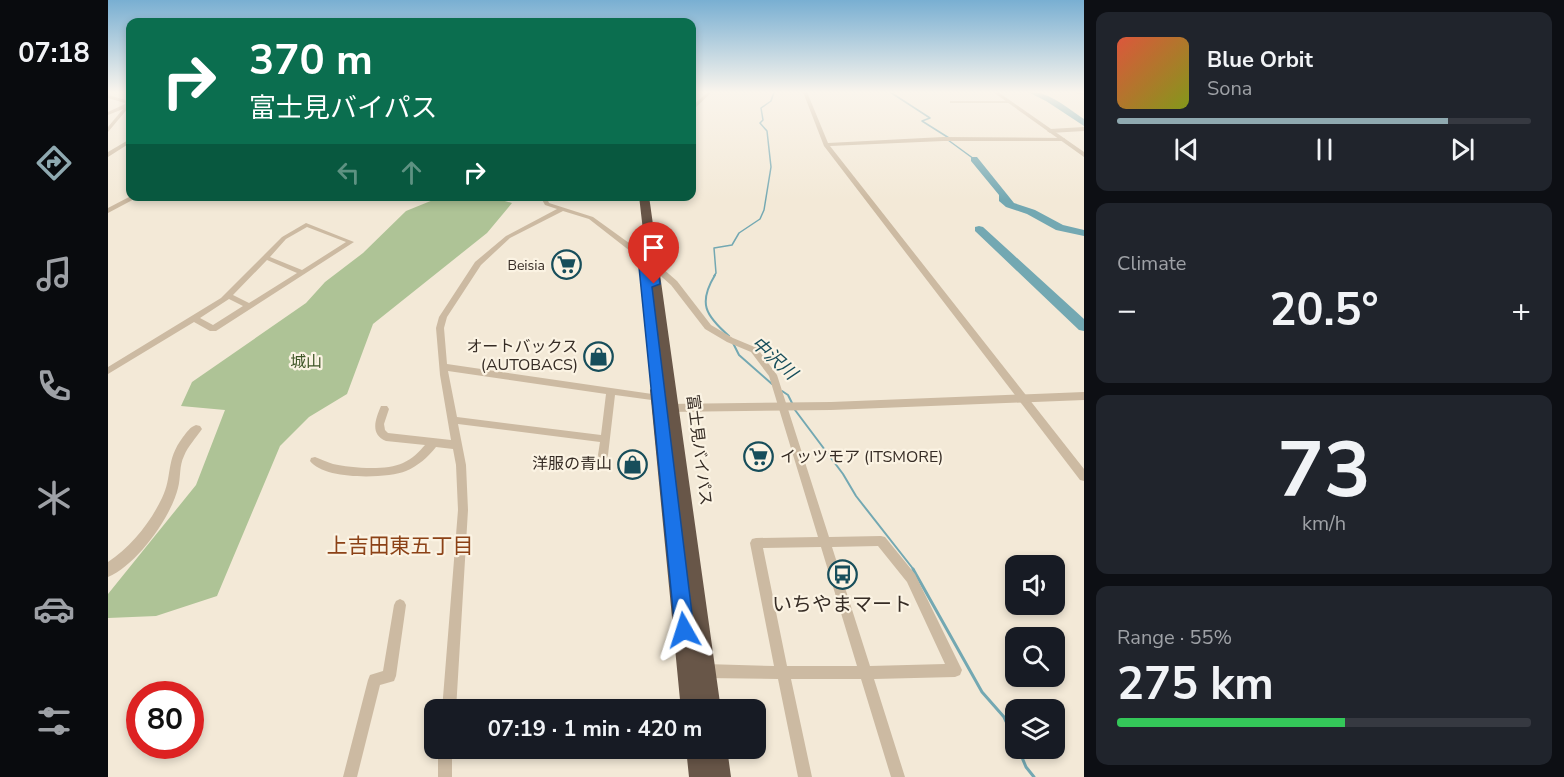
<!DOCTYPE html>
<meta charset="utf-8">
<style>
:root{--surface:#171b24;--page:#20242c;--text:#f1f3f6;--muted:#9ea1a6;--line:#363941;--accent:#8fa9b0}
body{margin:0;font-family:"Nunito Sans","Noto Sans JP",sans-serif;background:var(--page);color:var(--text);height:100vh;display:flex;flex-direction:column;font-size:22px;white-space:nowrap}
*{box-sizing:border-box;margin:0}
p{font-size:20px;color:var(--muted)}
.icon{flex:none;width:33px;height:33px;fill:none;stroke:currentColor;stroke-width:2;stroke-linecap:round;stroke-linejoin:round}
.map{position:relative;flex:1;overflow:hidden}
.side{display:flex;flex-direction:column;gap:12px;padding:12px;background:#0d0f14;width:480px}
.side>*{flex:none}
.hud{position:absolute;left:18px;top:18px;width:570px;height:183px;border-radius:12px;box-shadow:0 3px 9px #0003;background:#0b6e4f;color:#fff;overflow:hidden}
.controls{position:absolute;left:897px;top:555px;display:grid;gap:12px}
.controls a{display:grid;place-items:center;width:60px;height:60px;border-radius:12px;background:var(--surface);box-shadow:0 3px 9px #0003;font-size:30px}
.speed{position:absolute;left:18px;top:681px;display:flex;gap:12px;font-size:30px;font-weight:700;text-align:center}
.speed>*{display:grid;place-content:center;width:78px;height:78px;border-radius:50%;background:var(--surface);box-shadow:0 3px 9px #0003;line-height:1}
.speed .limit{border:9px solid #d22;background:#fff;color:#111}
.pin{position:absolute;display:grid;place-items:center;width:51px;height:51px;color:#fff;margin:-62px -26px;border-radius:50% 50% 50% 0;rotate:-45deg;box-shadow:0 0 6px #0007}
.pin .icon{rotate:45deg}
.me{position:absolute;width:66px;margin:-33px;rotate:354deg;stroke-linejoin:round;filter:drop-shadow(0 0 4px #0008)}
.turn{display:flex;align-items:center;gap:21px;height:126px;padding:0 24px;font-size:27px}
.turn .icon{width:78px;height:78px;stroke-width:2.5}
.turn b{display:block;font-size:42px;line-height:51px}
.lanes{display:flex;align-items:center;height:57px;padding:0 24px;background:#0003;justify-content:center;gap:30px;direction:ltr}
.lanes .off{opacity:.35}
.big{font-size:45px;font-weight:700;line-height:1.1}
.side .tile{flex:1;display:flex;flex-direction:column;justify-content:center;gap:9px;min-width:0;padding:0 21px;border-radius:12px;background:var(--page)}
.side .dial{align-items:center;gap:0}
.dial b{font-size:78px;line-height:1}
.song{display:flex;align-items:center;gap:18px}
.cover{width:72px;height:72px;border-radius:9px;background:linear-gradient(135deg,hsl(10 70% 55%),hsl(70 70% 35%))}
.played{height:6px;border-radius:3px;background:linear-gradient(90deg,var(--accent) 80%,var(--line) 80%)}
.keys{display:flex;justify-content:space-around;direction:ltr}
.heat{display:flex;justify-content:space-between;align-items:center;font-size:33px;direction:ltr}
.charge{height:9px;border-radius:4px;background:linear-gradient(90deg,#34c759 55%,var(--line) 0)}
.trip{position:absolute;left:316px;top:699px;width:342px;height:60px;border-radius:12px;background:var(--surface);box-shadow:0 3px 9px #0003;font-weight:700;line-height:60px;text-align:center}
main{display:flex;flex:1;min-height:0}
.tabs{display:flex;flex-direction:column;width:108px;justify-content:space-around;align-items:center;background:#090b0e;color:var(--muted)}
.tabs .icon{width:42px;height:42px}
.tabs .on{color:var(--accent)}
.tabs b{font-size:27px;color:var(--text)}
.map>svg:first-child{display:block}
</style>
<main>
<nav class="tabs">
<b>07:18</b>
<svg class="icon on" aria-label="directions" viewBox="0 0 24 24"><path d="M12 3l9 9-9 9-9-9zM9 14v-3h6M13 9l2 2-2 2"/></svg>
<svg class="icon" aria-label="music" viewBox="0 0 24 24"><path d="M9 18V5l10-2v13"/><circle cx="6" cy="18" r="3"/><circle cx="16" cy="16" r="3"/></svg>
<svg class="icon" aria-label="phone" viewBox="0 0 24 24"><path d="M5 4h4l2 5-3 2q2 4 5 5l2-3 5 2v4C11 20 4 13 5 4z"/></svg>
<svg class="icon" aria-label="climate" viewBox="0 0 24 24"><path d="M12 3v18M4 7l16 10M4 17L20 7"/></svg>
<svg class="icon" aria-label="car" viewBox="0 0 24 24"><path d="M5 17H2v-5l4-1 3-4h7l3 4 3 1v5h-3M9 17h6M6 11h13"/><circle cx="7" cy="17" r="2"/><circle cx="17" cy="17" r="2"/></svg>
<svg class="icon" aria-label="filters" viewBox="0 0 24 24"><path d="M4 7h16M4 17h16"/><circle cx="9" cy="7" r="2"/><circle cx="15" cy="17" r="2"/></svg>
</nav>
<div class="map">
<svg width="976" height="777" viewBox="0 0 976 777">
<rect width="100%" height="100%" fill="#f3e9d7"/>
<path fill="#aec396" d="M343 197H383L404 203 379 233 265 324 239 394 201 417 172 446 109 596 48 616 0 618V594L88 485 117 410 73 406 84 382 198 303 217 282 255 253 298 211 330 198Z"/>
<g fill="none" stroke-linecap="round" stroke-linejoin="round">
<path stroke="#73a8b2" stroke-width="1.5" d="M782 92 822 118 814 121 841 138 840 140 866 159
M606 276 608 273 606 248 624 245 631 233 652 219 656 210 663 167 659 131 652 123 655 120 653 108 663 101 666 92"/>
<path stroke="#73a8b2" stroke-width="2" d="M607 275C590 303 597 315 621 336
M625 343 631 355 664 384
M674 391 680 395 685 405
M687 410 735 474 748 496 806 570"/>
<path stroke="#73a8b2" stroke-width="3" d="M805 569 874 692 896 717 908 743
M910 748 918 767 926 777"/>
<path fill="#73a8b2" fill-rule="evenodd" d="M920 92C941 91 959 108 976 119V126L938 101Z
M863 157H869L906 203 927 210 955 225 976 230V236L948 230 919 214 898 207 891 201V195L863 161Z
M871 226 875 227 976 319V331L971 330 867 231V227Z"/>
<path fill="#ccbaa2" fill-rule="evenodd" d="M600 92H604L586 109H584V106Z
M695 92H699L720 143 835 137 956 138 957 139 954 141H835L722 146 976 469V481L972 480 716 146Z
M966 92 976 93V95L966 93Z
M0 95 21 101V107L0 132V127L15 109 0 115V112L17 104V103L0 98Z
M844 101H901L903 102 901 103H842V101Z
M976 127V131L942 133 939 131 942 129Z
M23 196H32L0 213V208Z
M432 196H438L441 203 485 217 546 261 569 281 603 325 625 338 649 348 669 375 721 537 773 536 777 537 807 574 854 670 852 675 847 677 766 679 797 777H783L753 679H683L704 777H690L670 679 597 678 592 676 590 671 592 666 597 664 666 666 642 543 644 539 648 538 710 537 661 376 643 352 619 342 597 329 563 285 540 265 481 219 455 211 402 238 373 265 339 317 336 328 339 364 551 395 554 396 556 398 554 400 551 401 507 395 500 455 499 458 495 459 491 458 490 455 492 442 350 424 358 465 360 510 348 710H334L350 510 348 465 345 449 328 447C320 457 310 466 298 471 278 479 216 480 202 461L203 458 207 457C213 459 218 462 225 464 243 468 278 471 295 463 304 459 311 452 317 445L278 441C262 434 267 420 273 406H279L281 409 276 424 277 430 280 433 343 440 332 375 328 328 331 317 367 262 398 236 449 209 437 205ZM340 371 498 394 493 435 349 417ZM770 546 799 582 837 664 762 666 724 547ZM713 547 749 666H679L655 548Z
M198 223 246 242 108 331H102L86 322 0 374V367L113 298 174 237ZM199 227 238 242 194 270 162 257 178 239ZM159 260 189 273 141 303 125 295ZM121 299 135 306 105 325 92 318Z
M292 599 296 601 298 605 288 676 286 681 272 685 249 777H235L260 680 262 675 275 671 286 605 288 601Z
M330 748H344V777H330Z"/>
<path fill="#ccbaa2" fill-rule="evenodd" d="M885 92H890L976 152V157Z
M22 139V143L0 157V152Z
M976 392V400L723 410 557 412 553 411 552 408 553 405 557 404 723 402Z
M88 425 92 426 94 429C88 438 80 446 76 456 71 466 73 477 70 488 63 517 29 565 0 577V562C23 547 42 523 54 498 65 476 57 461 75 437 79 432 82 427 88 425Z"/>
<path fill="#685648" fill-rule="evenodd" d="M531 196H541L613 710H573L542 390 545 386 553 385Z
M578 748H619L623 777H581Z"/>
</g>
<linearGradient id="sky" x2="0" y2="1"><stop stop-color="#79afd2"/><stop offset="0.46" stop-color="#faf5ed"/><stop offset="1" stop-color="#faf5ed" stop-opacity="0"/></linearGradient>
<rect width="976" height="200" fill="url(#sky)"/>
<path fill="#1a73e8" stroke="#114b97" stroke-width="1.5" d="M535 254 549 263 552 284 544 287 586 630 583 636 576 639 570 636 567 630 530 257Z"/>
<defs>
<symbol id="supermarket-ring" viewBox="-11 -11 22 22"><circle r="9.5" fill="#fbf3e3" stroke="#174e5b" stroke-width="1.5"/><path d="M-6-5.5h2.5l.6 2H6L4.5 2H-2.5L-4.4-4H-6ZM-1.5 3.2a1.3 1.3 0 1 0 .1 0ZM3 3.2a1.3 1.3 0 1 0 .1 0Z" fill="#174e5b"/></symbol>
<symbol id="shop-ring" viewBox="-11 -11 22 22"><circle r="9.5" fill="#fbf3e3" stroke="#174e5b" stroke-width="1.5"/><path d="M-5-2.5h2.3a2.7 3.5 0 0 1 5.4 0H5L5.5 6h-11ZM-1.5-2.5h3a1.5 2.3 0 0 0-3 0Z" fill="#174e5b"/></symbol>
<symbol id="bus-ring" viewBox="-11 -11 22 22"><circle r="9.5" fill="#fbf3e3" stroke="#174e5b" stroke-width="1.5"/><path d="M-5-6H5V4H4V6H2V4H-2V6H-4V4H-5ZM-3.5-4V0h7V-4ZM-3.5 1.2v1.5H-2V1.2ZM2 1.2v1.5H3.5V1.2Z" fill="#174e5b"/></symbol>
</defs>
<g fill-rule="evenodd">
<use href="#supermarket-ring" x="442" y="248" width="33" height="33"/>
<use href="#shop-ring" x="474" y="340" width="33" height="33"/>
<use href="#supermarket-ring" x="634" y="440" width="33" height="33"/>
<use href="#shop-ring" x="508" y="448" width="33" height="33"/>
<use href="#bus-ring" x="718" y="558" width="33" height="33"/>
</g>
<g text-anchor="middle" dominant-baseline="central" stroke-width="4.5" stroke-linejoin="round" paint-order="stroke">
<g font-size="14" fill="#362c25" stroke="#fbf3e3" text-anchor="end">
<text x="437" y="265">Beisia</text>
</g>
<g font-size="16" fill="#362c25" stroke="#fbf3e3" text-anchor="end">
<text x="470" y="347">オートバックス<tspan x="470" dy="18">(AUTOBACS)</tspan></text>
<text x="672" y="457" text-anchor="start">イッツモア (ITSMORE)</text>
<text x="504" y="464">洋服の青山</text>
</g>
<g font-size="16" fill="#3f5627" stroke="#fbf3e3">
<text x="198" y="362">城山</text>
</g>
<g font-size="16" fill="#362c25" stroke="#fbf3e3">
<text transform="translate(591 450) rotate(83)">富士見バイパス</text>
</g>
<g font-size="18" font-style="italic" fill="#174e5b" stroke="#fbf3e3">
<text transform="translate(666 358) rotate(42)">中沢川</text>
</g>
<g font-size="20" fill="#362c25" stroke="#fbf3e3">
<text x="734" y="604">いちやまマート</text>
</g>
<g font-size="21" fill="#8c4217" stroke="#fbf3e3">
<text x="292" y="546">上吉田東五丁目</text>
</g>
</g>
</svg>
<div class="controls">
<a><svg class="icon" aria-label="sound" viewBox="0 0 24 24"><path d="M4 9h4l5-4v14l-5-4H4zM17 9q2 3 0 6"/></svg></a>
<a><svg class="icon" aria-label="search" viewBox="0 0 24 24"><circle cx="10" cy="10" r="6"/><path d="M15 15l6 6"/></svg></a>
<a><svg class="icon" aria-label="layers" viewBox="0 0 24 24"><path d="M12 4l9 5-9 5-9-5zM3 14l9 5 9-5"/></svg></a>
</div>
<div class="speed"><div class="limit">80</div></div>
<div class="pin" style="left:546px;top:284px;background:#d93025"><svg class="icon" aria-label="arrive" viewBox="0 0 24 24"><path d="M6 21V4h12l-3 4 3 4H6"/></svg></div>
<svg class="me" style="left:576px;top:630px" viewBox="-20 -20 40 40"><path d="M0-17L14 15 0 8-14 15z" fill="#1a73e8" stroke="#fff" stroke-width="4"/></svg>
<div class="trip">07:19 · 1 min · 420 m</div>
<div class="hud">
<div class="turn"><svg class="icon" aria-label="right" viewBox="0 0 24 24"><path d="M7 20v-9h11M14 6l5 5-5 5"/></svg><div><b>370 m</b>富士見バイパス</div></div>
<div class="lanes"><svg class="icon off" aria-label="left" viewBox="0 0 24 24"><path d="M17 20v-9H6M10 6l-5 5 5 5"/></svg><svg class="icon off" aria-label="ahead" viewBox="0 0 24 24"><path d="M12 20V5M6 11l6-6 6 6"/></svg><svg class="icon" aria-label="right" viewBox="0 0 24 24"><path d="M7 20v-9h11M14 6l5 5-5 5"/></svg></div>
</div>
</div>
<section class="side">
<div class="tile">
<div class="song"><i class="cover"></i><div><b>Blue Orbit</b><p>Sona</p></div></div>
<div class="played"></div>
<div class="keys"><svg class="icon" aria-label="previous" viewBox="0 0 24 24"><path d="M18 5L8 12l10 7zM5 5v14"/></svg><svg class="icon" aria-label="pause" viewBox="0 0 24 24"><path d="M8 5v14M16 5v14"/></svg><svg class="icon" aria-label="next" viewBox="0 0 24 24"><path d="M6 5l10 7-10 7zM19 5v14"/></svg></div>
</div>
<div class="tile"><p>Climate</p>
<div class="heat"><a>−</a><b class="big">20.5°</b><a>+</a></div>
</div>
<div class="tile dial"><b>73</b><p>km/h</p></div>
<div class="tile"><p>Range · 55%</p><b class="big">275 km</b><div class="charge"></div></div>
</section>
</main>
